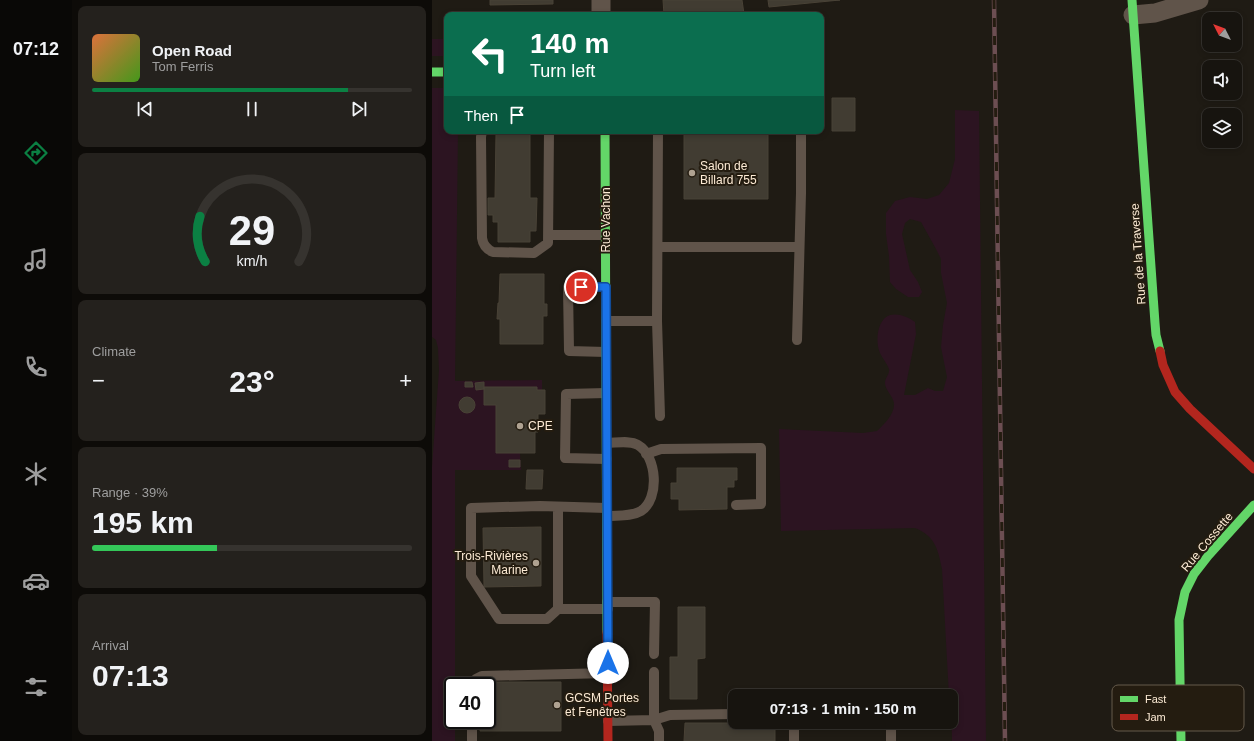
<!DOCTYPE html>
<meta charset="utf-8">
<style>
:root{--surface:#17140f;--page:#24211d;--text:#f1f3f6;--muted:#9e9e9e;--line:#36332f;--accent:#0b8043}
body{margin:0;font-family:Helvetica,sans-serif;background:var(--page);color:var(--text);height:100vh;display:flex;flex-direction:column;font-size:15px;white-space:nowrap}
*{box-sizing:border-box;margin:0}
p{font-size:13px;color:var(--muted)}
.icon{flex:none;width:22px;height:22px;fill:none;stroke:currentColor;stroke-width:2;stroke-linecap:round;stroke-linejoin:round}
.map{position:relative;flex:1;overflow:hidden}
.drawer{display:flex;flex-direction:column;gap:6px;padding:6px;background:#0d0b08;width:360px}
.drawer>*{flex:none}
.banner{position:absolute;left:12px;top:12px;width:380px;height:122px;border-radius:8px;box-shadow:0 2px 6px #0003,0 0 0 1px var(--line);background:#0b6e4f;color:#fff;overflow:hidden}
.needle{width:26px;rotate:312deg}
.fabs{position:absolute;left:770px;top:12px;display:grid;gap:8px}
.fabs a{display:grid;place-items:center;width:40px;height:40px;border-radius:8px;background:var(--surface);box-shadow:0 2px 6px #0003,0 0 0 1px var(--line);font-size:20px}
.speed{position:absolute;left:12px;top:677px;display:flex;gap:8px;font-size:20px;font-weight:700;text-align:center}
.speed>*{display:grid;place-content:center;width:52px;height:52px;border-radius:50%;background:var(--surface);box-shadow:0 2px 6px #0003,0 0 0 1px var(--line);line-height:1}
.speed .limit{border:2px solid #111;border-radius:6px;background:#fff;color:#111}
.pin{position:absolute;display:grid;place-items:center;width:34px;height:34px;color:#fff;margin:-17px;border:2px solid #fff;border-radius:50%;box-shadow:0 1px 4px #0007}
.me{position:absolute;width:44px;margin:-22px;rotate:0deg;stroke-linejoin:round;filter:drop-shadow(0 0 3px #0008)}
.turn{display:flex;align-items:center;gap:14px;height:84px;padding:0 20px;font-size:18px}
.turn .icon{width:52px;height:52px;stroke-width:2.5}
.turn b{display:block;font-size:28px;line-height:34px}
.then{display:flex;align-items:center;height:38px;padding:0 20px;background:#0003;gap:8px;font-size:15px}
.big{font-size:30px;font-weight:600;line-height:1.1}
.drawer .widget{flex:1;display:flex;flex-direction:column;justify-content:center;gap:6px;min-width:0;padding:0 14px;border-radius:8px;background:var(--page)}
.drawer .dial{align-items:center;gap:0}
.dial svg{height:104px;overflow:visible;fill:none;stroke:var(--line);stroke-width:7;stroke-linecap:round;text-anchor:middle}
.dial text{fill:var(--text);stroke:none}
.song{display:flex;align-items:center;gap:12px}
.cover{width:48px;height:48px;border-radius:6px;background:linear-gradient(135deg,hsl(20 70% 55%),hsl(100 70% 35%))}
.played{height:4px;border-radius:2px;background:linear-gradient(90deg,var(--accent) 80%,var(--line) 80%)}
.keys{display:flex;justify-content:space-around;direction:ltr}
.heat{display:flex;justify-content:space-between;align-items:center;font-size:22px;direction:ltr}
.charge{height:6px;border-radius:3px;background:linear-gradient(90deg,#34c759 39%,var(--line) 0)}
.trip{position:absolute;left:296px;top:689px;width:230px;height:40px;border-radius:8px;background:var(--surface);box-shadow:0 2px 6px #0003,0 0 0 1px var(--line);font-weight:600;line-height:40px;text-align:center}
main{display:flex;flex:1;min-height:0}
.dock{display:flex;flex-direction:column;width:72px;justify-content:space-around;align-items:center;background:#090806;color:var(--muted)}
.dock .icon{width:28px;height:28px}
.dock .active{color:var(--accent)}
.dock b{font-size:18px;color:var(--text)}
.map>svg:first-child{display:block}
</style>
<main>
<nav class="dock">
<b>07:12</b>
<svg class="icon active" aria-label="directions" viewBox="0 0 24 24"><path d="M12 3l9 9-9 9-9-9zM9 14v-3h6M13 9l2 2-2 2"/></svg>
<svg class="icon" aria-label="music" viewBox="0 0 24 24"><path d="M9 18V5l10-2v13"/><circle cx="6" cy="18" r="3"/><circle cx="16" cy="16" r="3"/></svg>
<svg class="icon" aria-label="phone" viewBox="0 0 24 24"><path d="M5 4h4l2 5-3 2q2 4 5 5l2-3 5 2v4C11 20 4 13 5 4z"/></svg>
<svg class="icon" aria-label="climate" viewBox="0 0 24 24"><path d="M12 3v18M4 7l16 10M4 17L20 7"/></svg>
<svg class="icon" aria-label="car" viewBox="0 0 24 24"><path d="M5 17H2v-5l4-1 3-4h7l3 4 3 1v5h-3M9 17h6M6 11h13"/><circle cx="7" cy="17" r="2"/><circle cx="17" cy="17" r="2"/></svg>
<svg class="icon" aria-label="filters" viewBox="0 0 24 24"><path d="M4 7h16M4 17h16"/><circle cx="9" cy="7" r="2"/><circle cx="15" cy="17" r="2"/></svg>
</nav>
<section class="drawer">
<div class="widget">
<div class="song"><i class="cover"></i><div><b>Open Road</b><p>Tom Ferris</p></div></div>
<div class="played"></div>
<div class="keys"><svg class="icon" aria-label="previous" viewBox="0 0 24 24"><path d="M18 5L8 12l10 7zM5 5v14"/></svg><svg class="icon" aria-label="pause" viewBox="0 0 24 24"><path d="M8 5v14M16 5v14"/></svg><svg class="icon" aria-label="next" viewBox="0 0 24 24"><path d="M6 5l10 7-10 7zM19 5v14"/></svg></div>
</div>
<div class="widget dial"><svg viewBox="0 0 100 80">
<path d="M14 69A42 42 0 1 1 86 69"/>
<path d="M14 69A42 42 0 0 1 10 34" stroke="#0b8043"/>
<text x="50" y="56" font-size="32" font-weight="700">29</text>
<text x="50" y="72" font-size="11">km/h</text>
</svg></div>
<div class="widget"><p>Climate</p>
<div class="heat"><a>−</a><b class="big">23°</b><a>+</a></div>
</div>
<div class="widget"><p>Range · 39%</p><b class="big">195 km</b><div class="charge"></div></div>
<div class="widget"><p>Arrival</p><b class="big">07:13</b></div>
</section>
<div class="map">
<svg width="822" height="741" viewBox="0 0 822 741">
<rect width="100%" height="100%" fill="#1f1b14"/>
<path fill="#2c1421" d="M0 39H15V56H0Z
M0 88H15V131H26L23 381 110 380V390H105V387H52V405H64V453H88L89 470H23V686H21V720H23V741H0V467L7 370 6 348 4 340 0 337Z
M523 110 547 111 554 741H520L519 696H517L510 569C506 549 503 536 483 528L349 531 347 429 431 433 445 431C452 424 463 414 462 403 461 396 453 390 453 383 453 378 458 374 457 369 455 363 450 358 448 353 443 342 445 319 458 315 467 313 476 317 483 322L484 334 472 395H483L496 388 503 391H511L515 377 509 347 511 325 515 303 509 273V259L504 249 489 222 478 219 473 223 470 234 478 270 486 282 490 292 487 297H476L464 289 458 282 457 256 454 234V213L463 201 478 197 495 199 507 195 517 183 523 159Z"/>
<path fill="#413c32" stroke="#494236" d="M58 0H121V4L58 5Z
M231 0H310L312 14 301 15H232Z
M336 0H408L337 7Z
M400 98H423V131H400Z
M75 131H90V133L98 134V198H105L104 231H98V242H66V222H61V215H56V198H63L64 133H75Z
M252 131H336V199H252Z
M68 274H112V304H115V316H111V344H68V319H65L66 303H67Z
M33 382H40L41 387H33Z
M52 382V389L44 390 43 383Z
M52 387H105V390H113V414H106V432H103V453H64V405H52Z
M27 405a8 8 0 1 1 16 0a8 8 0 1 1-16 0Z
M77 460H88V467H77Z
M245 468H305V480H302V487H295V509L247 510V499H239V483H245Z
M95 470H111L110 489H94Z
M109 527V586L52 587 51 528Z
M246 607H273V658L265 659V699H238V657H246Z
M48 682H129V731H48V720H55V686H48Z
M253 723H343V741H252Z"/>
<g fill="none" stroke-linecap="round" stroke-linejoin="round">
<path stroke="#60544a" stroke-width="10" d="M50 131 49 137 50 238C51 245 54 249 61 252L102 253 116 243 117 131
M116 235H174
M226 247H367
M174 287H136L137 351 174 352
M174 321H225L226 131
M225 321 228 416
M365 340 369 193V131
M174 393 134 394 133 458 175 459
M175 443C184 443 198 440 206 445 225 456 228 499 209 511 199 517 186 515 175 516
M214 454 229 449 329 448V504L304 505
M175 508 108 506 39 508V576L67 619H115L126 609H176
M175 602H223L222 654
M126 609V507
M222 672V720L238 715 303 714
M41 686 44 679 50 676 176 673
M176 721 222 720 227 731V741
M362 722V741
M459 722V741
M40 741V720"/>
<path stroke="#60544a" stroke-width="19" d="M169 0V15
M701 15 723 13 767 0"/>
<path stroke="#63d668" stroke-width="9" d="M700 0 723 323 724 335 728 351
M0 72H15
M173 131 175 632
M749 741 747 620 753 592 762 574 776 556 822 505"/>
<path stroke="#b3261e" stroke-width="9" d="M728 351 731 365 743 392 758 409 822 469
M175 632 176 741"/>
<defs>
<path id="rail" d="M562 0 573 741"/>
</defs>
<use href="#rail" stroke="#6c4e52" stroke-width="4.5"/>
<use href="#rail" stroke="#241c10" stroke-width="3" stroke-dasharray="9" stroke-linecap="butt"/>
</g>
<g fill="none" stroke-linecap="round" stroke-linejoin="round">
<defs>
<path id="route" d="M149 287H174L176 663"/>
</defs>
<use href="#route" stroke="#114b97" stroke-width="10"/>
<use href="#route" stroke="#1a73e8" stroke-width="7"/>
</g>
<g fill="#afa291" stroke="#241c10" stroke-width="1.5">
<circle cx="260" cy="173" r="4"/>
<circle cx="88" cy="426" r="4"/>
<circle cx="104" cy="563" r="4"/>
<circle cx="125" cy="705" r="4"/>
</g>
<g text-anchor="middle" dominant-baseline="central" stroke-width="4" stroke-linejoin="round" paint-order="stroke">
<g font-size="12" fill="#fdebd5" stroke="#241c10" text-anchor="start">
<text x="268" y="166">Salon de<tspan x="268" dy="14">Billard 755</tspan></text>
<text x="96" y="426">CPE</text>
<text x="96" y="556" text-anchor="end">Trois-Rivières<tspan x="96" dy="14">Marine</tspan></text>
<text x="133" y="698">GCSM Portes<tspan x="133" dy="14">et Fenêtres</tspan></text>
</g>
<g font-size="12" fill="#fdebd5" stroke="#241c10">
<text transform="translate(174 220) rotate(-90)">Rue Vachon</text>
<text transform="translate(706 254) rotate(-94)">Rue de la Traverse</text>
<text transform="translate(775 542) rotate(-50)">Rue Cossette</text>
</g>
</g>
<rect x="680" y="685" width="132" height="46" rx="6" fill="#241c10" stroke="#655a4b" stroke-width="1"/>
<rect x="688" y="696" width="18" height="6" fill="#63d668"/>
<rect x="688" y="714" width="18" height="6" fill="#b3261e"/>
<g font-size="11" fill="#fdebd5">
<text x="713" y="703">Fast</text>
<text x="713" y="721">Jam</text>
</g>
</svg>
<div class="fabs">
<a><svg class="needle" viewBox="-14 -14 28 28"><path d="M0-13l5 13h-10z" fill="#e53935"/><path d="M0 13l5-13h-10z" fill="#9e9e9e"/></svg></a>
<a><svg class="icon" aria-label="sound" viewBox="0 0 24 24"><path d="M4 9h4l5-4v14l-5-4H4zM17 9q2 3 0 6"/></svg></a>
<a><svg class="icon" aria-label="layers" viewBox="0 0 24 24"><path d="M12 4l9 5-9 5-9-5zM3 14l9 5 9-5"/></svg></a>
</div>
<div class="speed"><div class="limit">40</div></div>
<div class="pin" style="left:149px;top:287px;background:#d93025"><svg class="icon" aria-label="arrive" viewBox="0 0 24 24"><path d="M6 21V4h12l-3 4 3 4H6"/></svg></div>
<svg class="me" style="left:176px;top:663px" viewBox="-20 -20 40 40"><circle r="19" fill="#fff"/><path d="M0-13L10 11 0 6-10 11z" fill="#1a73e8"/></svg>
<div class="trip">07:13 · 1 min · 150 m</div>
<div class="banner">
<div class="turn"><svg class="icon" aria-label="left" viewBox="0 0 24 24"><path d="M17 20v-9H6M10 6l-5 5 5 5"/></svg><div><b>140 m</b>Turn left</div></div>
<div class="then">Then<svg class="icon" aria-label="arrive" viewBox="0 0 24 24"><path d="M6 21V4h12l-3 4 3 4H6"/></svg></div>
</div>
</div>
</main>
